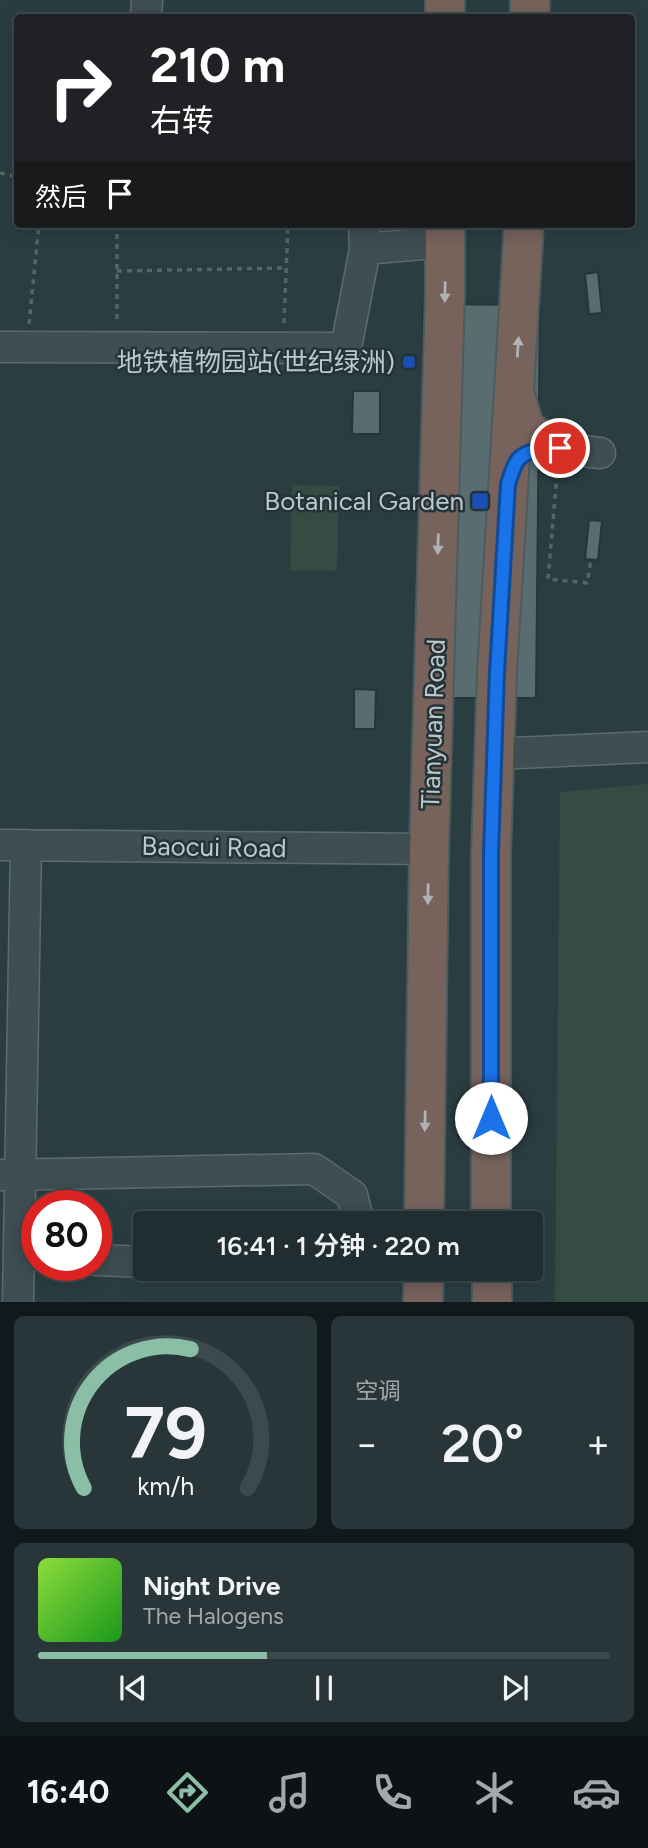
<!DOCTYPE html>
<html lang="zh">
<meta charset="utf-8">
<style>
:root{--surface:#202e32;--page:#28363a;--text:#f1f3f6;--muted:#a2a8ac;--line:#3d4a4d;--accent:#8abfa5}
body{margin:0;font-family:Figtree,"Noto Sans SC",sans-serif;background:var(--page);color:var(--text);height:100vh;display:flex;flex-direction:column;font-size:26px;white-space:nowrap}
*{box-sizing:border-box;margin:0}
p{font-size:23px;color:var(--muted)}
.icon{flex:none;width:38px;height:38px;fill:none;stroke:currentColor;stroke-width:2;stroke-linecap:round;stroke-linejoin:round}
.map{position:relative;height:1302px;overflow:hidden}
.details{display:flex;flex-direction:column;gap:14px;padding:14px;background:#12191c;flex:1}
.details>*{flex:none}
.guide{position:absolute;left:14px;top:14px;width:621px;height:214px;border-radius:7px;box-shadow:0 4px 18px #0003,0 0 0 2px var(--line);background:#202124;color:#fff;overflow:hidden}
.speed{position:absolute;left:21px;top:1190px;display:flex;gap:14px;font-size:35px;font-weight:700;text-align:center}
.speed>*{display:grid;place-content:center;width:91px;height:91px;border-radius:50%;background:var(--surface);box-shadow:0 4px 18px #0003,0 0 0 2px var(--line);line-height:1}
.speed .limit{border:10px solid #d22;background:#fff;color:#111}
.pin{position:absolute;display:grid;place-items:center;width:60px;height:60px;color:#fff;margin:-30px;border:4px solid #fff;border-radius:50%;box-shadow:0 2px 7px #0007}
.me{position:absolute;width:77px;margin:-38px;rotate:0deg;stroke-linejoin:round;filter:drop-shadow(0 0 5px #0008)}
.turn{display:flex;align-items:center;gap:24px;height:147px;padding:0 21px;font-size:32px}
.turn .icon{width:91px;height:91px;stroke-width:2.5}
.turn b{display:block;font-size:49px;line-height:60px}
.then{display:flex;align-items:center;height:66px;padding:0 21px;background:#0003;gap:14px;font-size:26px}
.big{font-size:52px;font-weight:600;line-height:1.1}
.details .tile{flex:1;display:flex;flex-direction:column;justify-content:center;gap:10px;min-width:0;padding:0 24px;border-radius:10px;background:var(--page)}
.details .dial{align-items:center;gap:0}
.dial svg{height:182px;overflow:visible;fill:none;stroke:var(--line);stroke-width:7;stroke-linecap:round;text-anchor:middle}
.dial text{fill:var(--text);stroke:none}
.song{display:flex;align-items:center;gap:21px}
.cover{width:84px;height:84px;border-radius:10px;background:linear-gradient(135deg,hsl(90 70% 55%),hsl(120 70% 35%))}
.played{height:7px;border-radius:4px;background:linear-gradient(90deg,var(--accent) 40%,var(--line) 40%)}
.keys{display:flex;justify-content:space-around;direction:ltr}
.heat{display:flex;justify-content:space-between;align-items:center;font-size:38px;direction:ltr}
.details .tiles{flex:1;display:grid;gap:14px;grid-template-columns:1fr 1fr}
.tile:last-child{grid-column:span 2}
.trip{position:absolute;left:133px;top:1211px;width:410px;height:70px;border-radius:7px;background:var(--surface);box-shadow:0 4px 18px #0003,0 0 0 2px var(--line);font-weight:600;line-height:70px;text-align:center}
.tab-bar{display:flex;height:112px;justify-content:space-around;align-items:center;background:#0d1214;color:var(--muted)}
.tab-bar .icon{width:49px;height:49px}
.tab-bar .current{color:var(--accent)}
.tab-bar b{font-size:32px;color:var(--text)}
.map>svg:first-child{display:block}
</style>
<div class="map">
<svg width="648" height="1302" viewBox="0 0 648 1302">
<rect width="100%" height="100%" fill="#2a3e42"/>
<path fill="#344c42" d="M292 485 339 486 337 571 290 570Z
M648 784V1302H555L560 792Z"/>
<path fill="#596d71" stroke="#253539" stroke-width="2" d="M598 272 602 313 589 314 585 274Z
M423 304 540 305 536 698H419Z
M353 391H380V434H352Z
M589 520 602 521 598 560 585 559Z
M354 689 376 690 375 729H354Z"/>
<g fill="none" stroke-linecap="round" stroke-linejoin="round">
<defs>
<path id="minor" d="M146 18 147 0
M364 224 365 249 445 242
M0 347 346 348 365 249
M548 447 600 453
M494 754 648 747
M0 845 429 849
M1 1175 314 1169 352 1195 359 1223
M96 1260 145 1262
M18 1302 26 845"/>
<path id="highway" d="M445 18V0
M530 18V0
M515 395 524 427 548 447
M424 1223 429 849 445 293V224
M491 1223V854L497 672 524 224
M492 1269V1302
M423 1302 424 1269"/>
</defs>
<use href="#minor" stroke="#5d6b6f" stroke-width="33"/>
<use href="#highway" stroke="#4c5b5f" stroke-width="42"/>
<path stroke="#546762" stroke-width="3.5" stroke-dasharray="5 5" stroke-linecap="butt" d="M0 173 18 177
M117 224V323
M117 271 286 268
M284 323 288 224
M29 324 39 224
M557 474 548 579 587 583 591 560"/>
<use href="#minor" stroke="#3e4e52" stroke-width="30"/>
<use href="#highway" stroke="#77625c" stroke-width="38"/>
</g>
<defs><path id="oneway-solid" d="M-6-.8H1V-3.2L6.5 0L1 3.2V.8H-6Z" transform="scale(1.75)"/></defs>
<g fill="#aeb4b5">
<use href="#oneway-solid" transform="translate(445 292) rotate(91)"/>
<use href="#oneway-solid" transform="translate(518 347) rotate(-86)"/>
<use href="#oneway-solid" transform="translate(438 544) rotate(92)"/>
<use href="#oneway-solid" transform="translate(428 894) rotate(91)"/>
<use href="#oneway-solid" transform="translate(425 1121) rotate(91)"/>
</g>
<g fill="none" stroke-linecap="round" stroke-linejoin="round">
<defs>
<path id="route" d="M491 1118V853L497 672 508 484C515 464 515 455 537 450 545 447 551 447 560 448"/>
</defs>
<use href="#route" stroke="#114b97" stroke-width="18"/>
<use href="#route" stroke="#1a73e8" stroke-width="12"/>
</g>
<g fill="#1a4fb4" stroke="#233337" stroke-width="2.5">
<rect x="402" y="355" width="14" height="14" rx="3.5"/>
<rect x="471" y="492" width="18" height="18" rx="3.5"/>
</g>
<g text-anchor="middle" dominant-baseline="central" stroke-width="5" stroke-linejoin="round" paint-order="stroke">
<g font-size="26" fill="#bcc8cb" stroke="#233337" text-anchor="end">
<text x="395" y="362">地铁植物园站(世纪绿洲)</text>
<text x="464" y="501">Botanical Garden</text>
</g>
<g font-size="26" fill="#bcc8cb" stroke="#233337">
<text transform="translate(433 724) rotate(-88)">Tianyuan Road</text>
<text transform="translate(214 847) rotate(1)">Baocui Road</text>
</g>
</g>
</svg>
<div class="speed"><div class="limit">80</div></div>
<div class="pin" style="left:560px;top:448px;background:#d93025"><svg class="icon" aria-label="arrive" viewBox="0 0 24 24"><path d="M6 21V4h12l-3 4 3 4H6"/></svg></div>
<svg class="me" style="left:491px;top:1118px" viewBox="-20 -20 40 40"><circle r="19" fill="#fff"/><path d="M0-13L10 11 0 6-10 11z" fill="#1a73e8"/></svg>
<div class="trip">16:41 · 1 分钟 · 220 m</div>
<div class="guide">
<div class="turn"><svg class="icon" aria-label="right" viewBox="0 0 24 24"><path d="M7 20v-9h11M14 6l5 5-5 5"/></svg><div><b>210 m</b>右转</div></div>
<div class="then">然后<svg class="icon" aria-label="arrive" viewBox="0 0 24 24"><path d="M6 21V4h12l-3 4 3 4H6"/></svg></div>
</div>
</div>
<section class="details">
<div class="tiles">
<div class="tile dial"><svg viewBox="0 0 100 80">
<path d="M14 69A42 42 0 1 1 86 69"/>
<path d="M14 69A42 42 0 0 1 61 8" stroke="#8abfa5"/>
<text x="50" y="56" font-size="32" font-weight="700">79</text>
<text x="50" y="72" font-size="11">km/h</text>
</svg></div>
<div class="tile"><p>空调</p>
<div class="heat"><a>−</a><b class="big">20°</b><a>+</a></div>
</div>
<div class="tile">
<div class="song"><i class="cover"></i><div><b>Night Drive</b><p>The Halogens</p></div></div>
<div class="played"></div>
<div class="keys"><svg class="icon" aria-label="previous" viewBox="0 0 24 24"><path d="M18 5L8 12l10 7zM5 5v14"/></svg><svg class="icon" aria-label="pause" viewBox="0 0 24 24"><path d="M8 5v14M16 5v14"/></svg><svg class="icon" aria-label="next" viewBox="0 0 24 24"><path d="M6 5l10 7-10 7zM19 5v14"/></svg></div>
</div>
</div>
</section>
<nav class="tab-bar">
<b>16:40</b>
<svg class="icon current" aria-label="directions" viewBox="0 0 24 24"><path d="M12 3l9 9-9 9-9-9zM9 14v-3h6M13 9l2 2-2 2"/></svg>
<svg class="icon" aria-label="music" viewBox="0 0 24 24"><path d="M9 18V5l10-2v13"/><circle cx="6" cy="18" r="3"/><circle cx="16" cy="16" r="3"/></svg>
<svg class="icon" aria-label="phone" viewBox="0 0 24 24"><path d="M5 4h4l2 5-3 2q2 4 5 5l2-3 5 2v4C11 20 4 13 5 4z"/></svg>
<svg class="icon" aria-label="climate" viewBox="0 0 24 24"><path d="M12 3v18M4 7l16 10M4 17L20 7"/></svg>
<svg class="icon" aria-label="car" viewBox="0 0 24 24"><path d="M5 17H2v-5l4-1 3-4h7l3 4 3 1v5h-3M9 17h6M6 11h13"/><circle cx="7" cy="17" r="2"/><circle cx="17" cy="17" r="2"/></svg>
</nav>
